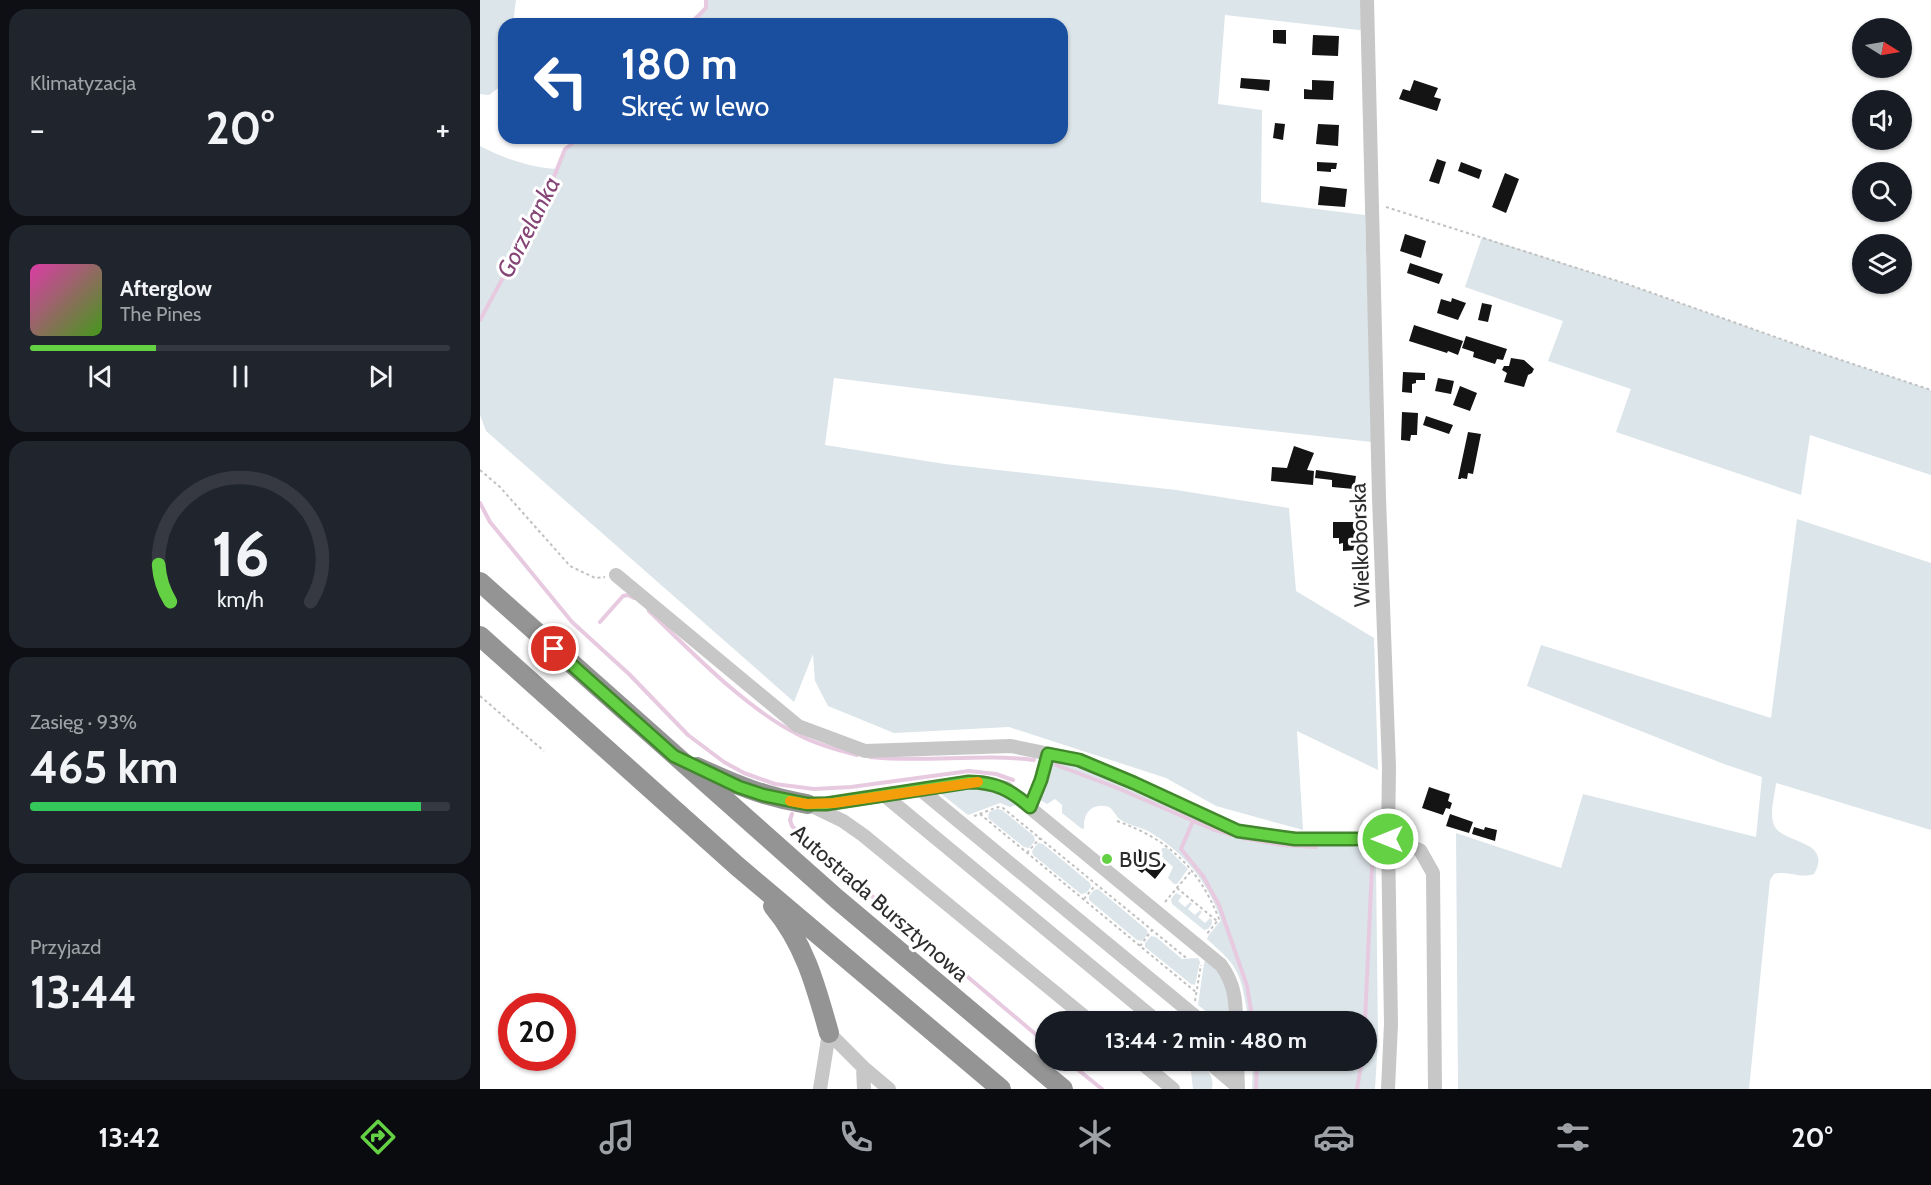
<!DOCTYPE html>
<html lang="pl">
<meta charset="utf-8">
<style>
:root{--surface:#171b24;--page:#20242c;--text:#f1f3f6;--muted:#9ea1a6;--line:#363941;--accent:#64d043}
body{margin:0;font-family:Cabin,sans-serif;background:var(--page);color:var(--text);height:100vh;display:flex;flex-direction:column;font-size:22px;white-space:nowrap}
*{box-sizing:border-box;margin:0}
p{font-size:20px;color:var(--muted)}
.icon{flex:none;width:33px;height:33px;fill:none;stroke:currentColor;stroke-width:2;stroke-linecap:round;stroke-linejoin:round}
.map{position:relative;flex:1;overflow:hidden}
.side{display:flex;flex-direction:column;gap:9px;padding:9px;background:#0d0f14;width:480px}
.side>*{flex:none}
.hud{position:absolute;left:18px;top:18px;width:570px;height:126px;border-radius:18px;box-shadow:0 2px 4px #0004;background:#1a4fa0;color:#fff;overflow:hidden}
.needle{width:39px;rotate:101deg}
.buttons{position:absolute;left:1372px;top:18px;display:grid;gap:12px}
.buttons a{display:grid;place-items:center;width:60px;height:60px;border-radius:50%;background:var(--surface);box-shadow:0 2px 4px #0004;font-size:30px}
.speed{position:absolute;left:18px;top:993px;display:flex;gap:12px;font-size:30px;font-weight:700;text-align:center}
.speed>*{display:grid;place-content:center;width:78px;height:78px;border-radius:50%;background:var(--surface);box-shadow:0 2px 4px #0004;line-height:1}
.speed .limit{border:9px solid #d22;background:#fff;color:#111}
.pin{position:absolute;display:grid;place-items:center;width:51px;height:51px;color:#fff;margin:-26px;border:3px solid #fff;border-radius:50%;box-shadow:0 2px 6px #0007}
.me{position:absolute;width:66px;margin:-33px;rotate:270deg;stroke-linejoin:round;filter:drop-shadow(0 0 4px #0008)}
.turn{display:flex;align-items:center;gap:21px;height:126px;padding:0 24px;font-size:27px}
.turn .icon{width:78px;height:78px;stroke-width:2.5}
.turn b{display:block;font-size:42px;line-height:51px}
.big{font-size:45px;font-weight:700;line-height:1.1}
.side .widget{flex:1;display:flex;flex-direction:column;justify-content:center;gap:9px;min-width:0;padding:0 21px;border-radius:18px;background:var(--page)}
.side .dial{align-items:center;gap:0}
.dial svg{height:156px;overflow:visible;fill:none;stroke:var(--line);stroke-width:7;stroke-linecap:round;text-anchor:middle}
.dial text{fill:var(--text);stroke:none}
.song{display:flex;align-items:center;gap:18px}
.cover{width:72px;height:72px;border-radius:9px;background:linear-gradient(135deg,hsl(320 70% 55%),hsl(100 70% 35%))}
.played{height:6px;border-radius:3px;background:linear-gradient(90deg,var(--accent) 30%,var(--line) 30%)}
.keys{display:flex;justify-content:space-around;direction:ltr}
.heat{display:flex;justify-content:space-between;align-items:center;font-size:33px;direction:ltr}
.charge{height:9px;border-radius:4px;background:linear-gradient(90deg,#34c759 93%,var(--line) 0)}
.trip{position:absolute;left:555px;top:1011px;width:342px;height:60px;border-radius:30px;background:var(--surface);box-shadow:0 2px 4px #0004;font-weight:700;line-height:60px;text-align:center}
.tab-bar{display:flex;height:96px;justify-content:space-around;align-items:center;background:#090b0e;color:var(--muted)}
.tab-bar .icon{width:42px;height:42px}
.tab-bar .on{color:var(--accent)}
.tab-bar b{font-size:27px;color:var(--text)}
main{display:flex;flex:1;min-height:0}
.map>svg:first-child{display:block}
</style>
<main>
<section class="side">
<div class="widget"><p>Klimatyzacja</p>
<div class="heat"><a>−</a><b class="big">20°</b><a>+</a></div>
</div>
<div class="widget">
<div class="song"><i class="cover"></i><div><b>Afterglow</b><p>The Pines</p></div></div>
<div class="played"></div>
<div class="keys"><svg class="icon" aria-label="previous" viewBox="0 0 24 24"><path d="M18 5L8 12l10 7zM5 5v14"/></svg><svg class="icon" aria-label="pause" viewBox="0 0 24 24"><path d="M8 5v14M16 5v14"/></svg><svg class="icon" aria-label="next" viewBox="0 0 24 24"><path d="M6 5l10 7-10 7zM19 5v14"/></svg></div>
</div>
<div class="widget dial"><svg viewBox="0 0 100 80">
<path d="M14 69A42 42 0 1 1 86 69"/>
<path d="M14 69A42 42 0 0 1 8 50" stroke="#64d043"/>
<text x="50" y="56" font-size="32" font-weight="700">16</text>
<text x="50" y="72" font-size="11">km/h</text>
</svg></div>
<div class="widget"><p>Zasięg · 93%</p><b class="big">465 km</b><div class="charge"></div></div>
<div class="widget"><p>Przyjazd</p><b class="big">13:44</b></div>
</section>
<div class="map">
<svg width="1451" height="1089" viewBox="0 0 1451 1089">
<rect width="100%" height="100%" fill="#fff"/>
<path fill="#dce5e9" d="M0 0H36L33 24H24V73L21 86 9 95 0 94Z
M226 0H887L888 31 745 15 738 104 782 110 781 202 885 215 892 442 701 421 354 378 345 445 465 464 696 490 809 508 816 591 894 638 898 770 817 731 823 830 736 806 686 778 529 727 414 733 348 706 335 681 333 654 314 702 6 431 0 415V146C25 159 49 167 77 169L85 149 100 138H582V24H210L226 9Z
M1002 237 1147 284 1343 354 1451 390V475L1330 435 1321 495 1136 432 1151 389 1068 361 1083 321 985 287Z
M1317 519 1451 563V830L1296 783C1295 795 1289 813 1294 825 1301 844 1354 839 1334 874 1318 879 1310 870 1294 874L1290 880 1269 1089H978L976 833 1081 868 1103 794 1276 837 1282 777 1244 764 1047 686 1061 645 1291 718Z
M580 760 714 817 842 842 883 848 891 853 896 861 898 1040 895 1089H772L773 1061 886 1060V1022L769 1021C764 999 764 977 748 959 742 952 734 946 727 939L728 936 741 920C728 882 703 851 668 831 659 827 649 825 641 820 636 817 634 810 629 807 612 802 603 813 604 828L602 829 582 813V805L575 799 567 804 560 800 571 765 575 761Z
M497 787 521 792 539 804 530 807 520 803 488 815 460 793Z
M517 809 522 810 554 836 555 841 549 848 544 847 508 818 509 812Z
M558 843 563 844 610 883 611 887 606 893 601 894 553 855 552 851Z
M682 848H687L708 869 697 884H694L688 878 693 867 680 855Z
M618 889 667 930 668 934 662 941 657 940 609 900V896L614 890Z
M696 893 702 896 698 901 705 907 710 902 712 904 708 909 715 915 720 910 722 912 718 917 725 923 730 918 732 920V924L728 929 724 930 692 904 691 899Z
M671 936 676 937 702 959 718 958 720 962 715 985 711 984 665 947V943Z
M726 959C749 982 748 991 751 1021H738L718 1005 724 963Z
M713 1062 718 1066 720 1063C729 1071 734 1077 732 1089H713L710 1063Z"/>
<g fill="none" stroke-linecap="round" stroke-linejoin="round">
<path stroke="#e7cae0" stroke-width="4" d="M210 24 226 8V0
M0 320 64 202 85 149 100 138
M0 503 10 522 92 622 149 674 208 735 244 762 264 773 295 784 334 789 371 787 489 771 516 774 533 780
M169 611C212 652 264 707 317 734 335 744 357 750 377 755
M120 622 143 596 148 595 154 598
M390 757C445 763 500 753 554 760
M576 765 635 787 732 829 752 835
M312 814 310 820 312 826 341 853 566 1043
M713 821 701 849 723 876 739 905 767 986 773 1022
M762 838 803 845 836 847
M885 1022 892 866
M586 1060 622 1089
M776 1089 777 1060
M877 1089 882 1060"/>
</g>
<path fill="#141414" d="M793 30H806V44L793 43Z
M833 35 859 36 858 56 832 55Z
M761 78 790 80 789 91 760 88Z
M832 80 854 81 853 100 824 99V89L832 90Z
M934 80 958 88 954 97 961 99 957 111 919 99 923 89 930 91Z
M795 123 805 124 803 140 793 138Z
M838 124 859 125 858 146 836 144Z
M957 159 966 162 959 184 949 181Z
M837 162 857 163 856 169H851V172L837 171Z
M981 162 1002 170 999 179 978 171Z
M1025 173 1039 179 1026 213 1012 207Z
M840 186 867 189 865 207 838 205Z
M925 234 946 241 941 258 920 251Z
M930 263 963 274 959 284 927 273Z
M972 298 986 303 978 320 957 313 961 299 971 302Z
M1002 303 1012 305 1008 322 998 320Z
M934 325 983 341 978 355 968 351 967 353 929 341Z
M986 336 1027 349 1023 360 1017 359 1015 364 993 357 994 352 982 348Z
M1031 358 1044 360 1054 369 1052 373 1048 375 1044 387 1024 382 1027 373 1022 370 1024 366H1029Z
M923 372 945 373V380H936V383L932 384V393L922 392Z
M958 378 974 381 971 394 955 391Z
M980 386 997 393 990 411 973 405Z
M922 412 938 413 937 435H931L930 441 921 440Z
M946 416 973 425 969 434 943 425Z
M988 432 1001 434 993 474 988 473 987 479 981 478V479H978Z
M814 446 834 453 827 470 834 471 833 485 791 481 792 467 807 468Z
M836 470 876 476 874 489 852 487V480L835 478Z
M853 522H875L876 550 863 551V543L859 544V538H853Z
M949 787 970 794 968 801 972 803 970 809 966 808 963 815 942 808Z
M970 814 993 822 989 833 966 826Z
M994 827 1004 830 1005 827 1017 830 1015 841 992 834Z
M659 849 672 859 675 856 686 865 675 879 665 870 662 873 648 863Z"/>
<g fill="none" stroke-linecap="round" stroke-linejoin="round">
<path stroke="#c1c1c1" stroke-width="2" stroke-dasharray="3 3" stroke-linecap="butt" d="M906 207 1147 284 1343 354 1451 390
M0 470 20 487 90 566 115 578 125 577
M0 696 64 751
M500 814 717 993
M494 816 518 807 523 808 705 957 708 956
M637 821C688 839 719 868 739 919L726 935
M547 853 560 838
M697 888 737 921
M604 899 616 884
M685 902 712 870
M660 946 672 930
M715 1001 721 965"/>
<path stroke="#c7c7c7" stroke-width="14" d="M887 0 899 498 909 767 908 839 911 1024 908 1089
M136 575 318 726 385 751 531 746 599 760 654 783 758 831 815 839H908L940 850 953 873 955 1089
M441 790 722 1022
M404 795 678 1022
M327 804 354 803 489 782H502L526 788 741 965C754 983 756 999 756 1022
M332 806 363 821 383 835 611 1022
M550 807 561 780 568 754
M349 1033 383 1067 409 1089
M658 1060 693 1089
M726 1060 758 1087
M757 1060 758 1089
M383 1067 384 1089
M340 1089 349 1033"/>
<path stroke="#949494" stroke-width="20" d="M0 582 357 899 583 1089
M0 636 257 866 521 1089
M217 767C256 785 285 797 327 804
M293 906C325 944 336 987 349 1033"/>
</g>
<g fill="none" stroke-linecap="round" stroke-linejoin="round">
<defs>
<path id="route" d="M74 649 194 756 259 787 283 795 327 804H346L489 782C515 782 531 790 550 807L561 780 568 754 599 760 654 783 758 831 815 839H908"/>
</defs>
<use href="#route" stroke="#41872c" stroke-width="15"/>
<use href="#route" stroke="#64d043" stroke-width="10"/>
<path stroke="#f59e0b" stroke-width="10" d="M310 801 327 804 354 803 498 782"/>
</g>
<circle fill="#64d043" stroke="#fff" stroke-width="2" cx="627" cy="859" r="6"/>
<g text-anchor="middle" dominant-baseline="central" stroke-width="6" stroke-linejoin="round" paint-order="stroke">
<g font-size="22" fill="#2d2d2d" stroke="#fff">
<text transform="translate(880 545) rotate(-92)">Wielkoborska</text>
<text transform="translate(400 903) rotate(41)">Autostrada Bursztynowa</text>
</g>
<g font-size="22" fill="#2d2d2d" stroke="#fff" text-anchor="start">
<text x="639" y="859">BUS</text>
</g>
<g font-size="24" font-style="italic" fill="#854576" stroke="#fff">
<text transform="translate(48 227) rotate(-63)">Gorzelanka</text>
</g>
</g>
</svg>
<div class="buttons">
<a><svg class="needle" viewBox="-14 -14 28 28"><path d="M0-13l5 13h-10z" fill="#e53935"/><path d="M0 13l5-13h-10z" fill="#9ea1a6"/></svg></a>
<a><svg class="icon" aria-label="sound" viewBox="0 0 24 24"><path d="M4 9h4l5-4v14l-5-4H4zM17 9q2 3 0 6"/></svg></a>
<a><svg class="icon" aria-label="search" viewBox="0 0 24 24"><circle cx="10" cy="10" r="6"/><path d="M15 15l6 6"/></svg></a>
<a><svg class="icon" aria-label="layers" viewBox="0 0 24 24"><path d="M12 4l9 5-9 5-9-5zM3 14l9 5 9-5"/></svg></a>
</div>
<div class="speed"><div class="limit">20</div></div>
<div class="pin" style="left:74px;top:649px;background:#d93025"><svg class="icon" aria-label="arrive" viewBox="0 0 24 24"><path d="M6 21V4h12l-3 4 3 4H6"/></svg></div>
<svg class="me" style="left:908px;top:839px" viewBox="-20 -20 40 40"><circle r="17" fill="#64d043" stroke="#fff" stroke-width="3"/><path d="M0-11L8 9 0 5-8 9z" fill="#fff"/></svg>
<div class="trip">13:44 · 2 min · 480 m</div>
<div class="hud">
<div class="turn"><svg class="icon" aria-label="left" viewBox="0 0 24 24"><path d="M17 20v-9H6M10 6l-5 5 5 5"/></svg><div><b>180 m</b>Skręć w lewo</div></div>
</div>
</div>
</main>
<nav class="tab-bar">
<b>13:42</b>
<svg class="icon on" aria-label="directions" viewBox="0 0 24 24"><path d="M12 3l9 9-9 9-9-9zM9 14v-3h6M13 9l2 2-2 2"/></svg>
<svg class="icon" aria-label="music" viewBox="0 0 24 24"><path d="M9 18V5l10-2v13"/><circle cx="6" cy="18" r="3"/><circle cx="16" cy="16" r="3"/></svg>
<svg class="icon" aria-label="phone" viewBox="0 0 24 24"><path d="M5 4h4l2 5-3 2q2 4 5 5l2-3 5 2v4C11 20 4 13 5 4z"/></svg>
<svg class="icon" aria-label="climate" viewBox="0 0 24 24"><path d="M12 3v18M4 7l16 10M4 17L20 7"/></svg>
<svg class="icon" aria-label="car" viewBox="0 0 24 24"><path d="M5 17H2v-5l4-1 3-4h7l3 4 3 1v5h-3M9 17h6M6 11h13"/><circle cx="7" cy="17" r="2"/><circle cx="17" cy="17" r="2"/></svg>
<svg class="icon" aria-label="filters" viewBox="0 0 24 24"><path d="M4 7h16M4 17h16"/><circle cx="9" cy="7" r="2"/><circle cx="15" cy="17" r="2"/></svg>
<b>20°</b>
</nav>
